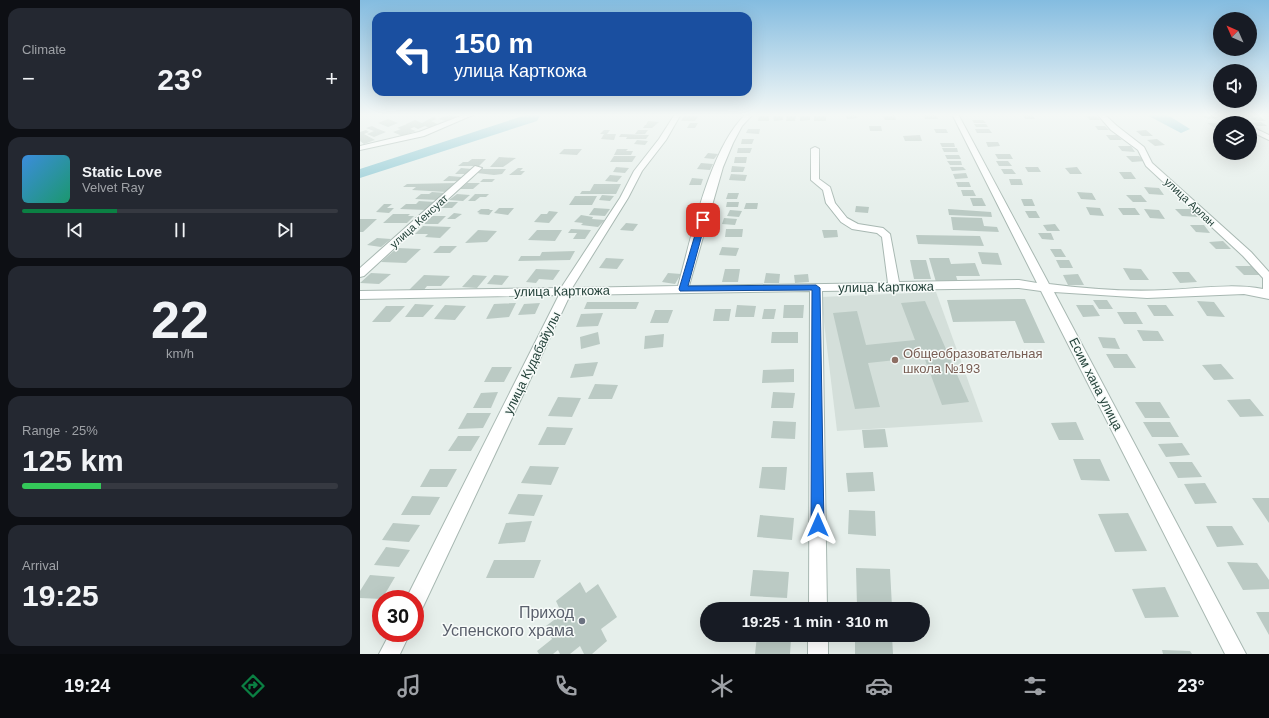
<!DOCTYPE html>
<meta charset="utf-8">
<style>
:root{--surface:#171b24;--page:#242831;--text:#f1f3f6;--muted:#9ea1a6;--line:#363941;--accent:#0b8043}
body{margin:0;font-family:Helvetica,sans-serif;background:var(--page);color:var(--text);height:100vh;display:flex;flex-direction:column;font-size:15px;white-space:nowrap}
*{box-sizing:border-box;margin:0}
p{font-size:13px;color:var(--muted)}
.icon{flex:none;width:22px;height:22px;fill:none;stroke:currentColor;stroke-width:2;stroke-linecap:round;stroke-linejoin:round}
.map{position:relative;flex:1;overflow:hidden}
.drawer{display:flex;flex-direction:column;gap:8px;padding:8px;background:#0d0f14;width:360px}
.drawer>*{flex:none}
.hud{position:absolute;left:12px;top:12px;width:380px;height:84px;border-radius:12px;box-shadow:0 4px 16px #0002;background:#1a4fa0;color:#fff;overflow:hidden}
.needle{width:26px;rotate:315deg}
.buttons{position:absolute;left:853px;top:12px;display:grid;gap:8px}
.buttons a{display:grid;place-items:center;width:44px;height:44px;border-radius:50%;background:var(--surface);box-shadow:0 4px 16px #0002;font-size:20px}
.speed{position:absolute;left:12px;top:590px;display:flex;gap:8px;font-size:20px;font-weight:700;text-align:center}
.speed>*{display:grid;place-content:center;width:52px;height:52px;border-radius:50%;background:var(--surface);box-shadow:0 4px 16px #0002;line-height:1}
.speed .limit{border:6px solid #d22;background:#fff;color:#111}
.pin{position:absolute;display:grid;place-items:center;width:34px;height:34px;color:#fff;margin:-17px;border-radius:8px;box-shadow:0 2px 6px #0006}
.me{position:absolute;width:44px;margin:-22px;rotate:0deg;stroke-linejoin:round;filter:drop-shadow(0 0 3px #0008)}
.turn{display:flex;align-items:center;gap:14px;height:84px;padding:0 16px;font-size:18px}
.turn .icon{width:52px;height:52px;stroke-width:2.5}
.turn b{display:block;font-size:28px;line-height:34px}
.big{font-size:30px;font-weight:800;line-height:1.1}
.drawer .tile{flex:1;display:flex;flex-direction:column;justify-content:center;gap:6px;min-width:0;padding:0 14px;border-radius:12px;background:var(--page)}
.drawer .dial{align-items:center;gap:0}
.dial b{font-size:52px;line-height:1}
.song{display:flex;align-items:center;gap:12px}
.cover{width:48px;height:48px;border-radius:6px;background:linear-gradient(135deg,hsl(210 70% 55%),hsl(160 70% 35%))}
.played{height:4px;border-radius:2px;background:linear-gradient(90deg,var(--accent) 30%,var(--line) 30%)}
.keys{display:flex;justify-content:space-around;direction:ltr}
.heat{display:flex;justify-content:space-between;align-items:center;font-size:22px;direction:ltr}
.charge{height:6px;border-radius:3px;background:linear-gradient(90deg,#34c759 25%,var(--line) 0)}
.trip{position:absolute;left:340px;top:602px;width:230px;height:40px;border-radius:20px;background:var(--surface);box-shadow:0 4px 16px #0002;font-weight:800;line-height:40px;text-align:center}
.dock{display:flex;height:64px;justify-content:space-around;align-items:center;background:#090b0e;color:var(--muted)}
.dock .icon{width:28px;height:28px}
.dock .current{color:var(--accent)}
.dock b{font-size:18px;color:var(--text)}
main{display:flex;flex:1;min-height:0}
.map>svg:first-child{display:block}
</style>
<main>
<section class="drawer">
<div class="tile"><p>Climate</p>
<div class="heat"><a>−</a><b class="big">23°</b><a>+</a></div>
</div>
<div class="tile">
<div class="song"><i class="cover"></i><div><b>Static Love</b><p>Velvet Ray</p></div></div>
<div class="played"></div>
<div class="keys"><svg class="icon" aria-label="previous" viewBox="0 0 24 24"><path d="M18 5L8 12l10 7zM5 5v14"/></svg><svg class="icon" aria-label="pause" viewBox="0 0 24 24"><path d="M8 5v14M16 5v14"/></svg><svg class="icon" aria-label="next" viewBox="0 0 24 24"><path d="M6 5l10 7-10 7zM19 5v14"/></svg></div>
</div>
<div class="tile dial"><b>22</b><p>km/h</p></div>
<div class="tile"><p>Range · 25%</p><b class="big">125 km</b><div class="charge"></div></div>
<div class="tile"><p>Arrival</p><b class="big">19:25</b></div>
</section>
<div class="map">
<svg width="909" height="654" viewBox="0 0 909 654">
<rect width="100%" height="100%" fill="#e6efeb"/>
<path fill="#d4dfda" d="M576 292 623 422 477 431 461 297Z"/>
<path fill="#8ec9d4" d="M785 114H806L830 129 821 133Z"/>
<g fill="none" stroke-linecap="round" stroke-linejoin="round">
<path fill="#8ec9d4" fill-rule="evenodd" d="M169 114H181L177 121 0 178V169Z"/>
</g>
<path fill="#bbcac4" d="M91 114 100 118 90 122 78 119Z
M496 114 498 118 487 119 485 115Z
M662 114H672L675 119H665Z
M535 115 536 120H525L523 116Z
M564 115H577L578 119H565Z
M853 115 859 118 848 119 842 116Z
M324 116H338L335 121H321Z
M399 116H409V121H398Z
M413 116H422L423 120 414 121Z
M427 116H436L435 121H426Z
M440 116H450V120L440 121Z
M454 116H466V121H454Z
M726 116H736L740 120H730Z
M73 117 77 119 71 121 82 126 72 129 65 126 58 129 54 127 50 129 56 131 42 136 33 132 41 129 37 128 47 124H46L55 120 62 123Z
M900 117 906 121H896L890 118Z
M28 119 38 123 28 127 18 123Z
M612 120H623L626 123H614Z
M288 121 299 122 292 128H283L285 125H291H286Z
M901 122 907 126H897L891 123Z
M330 123H338L335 128H327Z
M847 123H856L860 125V128H855Z
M614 124H626L628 127H616Z
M12 126 18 129 26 132 14 137 7 134 14 131 6 128Z
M509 126H521L522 131H510Z
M735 126H745L749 130H738Z
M388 129H400L399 134 386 133Z
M574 129H586L588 133H576Z
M615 129H629L632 133H617Z
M6 130 9 132 4 134 15 140 4 144 0 141V132Z
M244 130H250L247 134H256L254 140 241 139 244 134H240Z
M278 130H288L285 134H275Z
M786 130 793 136H782L776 131Z
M261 134 289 135 286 139H266L267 137H259Z
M560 135 562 141H545L543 136Z
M746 135H757L762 140H750Z
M382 139H394L392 144H381Z
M797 139 805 145 795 146 787 140Z
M277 140 288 141 285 145 274 144Z
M626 142H638L640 146 628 147Z
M580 143H594L595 147H582Z
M758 146H771L775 152 762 151Z
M378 148H392L390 153H377Z
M582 148H597L598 152H584Z
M204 149H222L217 155 199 154Z
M257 149H268L266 151H273L271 155H254Z
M348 153 358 154 354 159 344 158Z
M635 154H650L653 159H638Z
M585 155H599L601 159H587Z
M254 156H276L272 162H250Z
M766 156H779L785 161 772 162Z
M139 157 156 158 143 167H130Z
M375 157H387L386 163H374Z
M112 159H126L119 166H98L103 162H108Z
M587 161H601L602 165H590Z
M636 161H648L652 166H639Z
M341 163 353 164 350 170 337 169Z
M372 166 385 167 383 172H371Z
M256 167 269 168 265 173 253 172Z
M590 167H603L606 170 592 171Z
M665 167H678L681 172H668Z
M717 167 722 174H710L705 168Z
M101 168 112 169 105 174H95Z
M158 168H163L160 171H165L161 175H149Z
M122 169H146L142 174 134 175 117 173Z
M641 169H652L656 174H644Z
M759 172H771L776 179H764Z
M606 173 608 178 595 179 593 174Z
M371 174 387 175 385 181 369 180Z
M250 175 262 176 257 182 245 181Z
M89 176 102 177 97 181H83Z
M332 178 343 179 341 185H329Z
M123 179H135L132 182H120Z
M649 179H661L663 185H651Z
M596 182H609L611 187H598Z
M96 183 87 192 52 190 56 187H43L47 184Z
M107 183H120L113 189H100Z
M234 184H261L256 194H220L222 191H230Z
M784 187 799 188 804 195 789 194Z
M601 190H613L616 196H603Z
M72 192 86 193 78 200 55 199 61 194H69Z
M717 192 732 193 736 200 721 199Z
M368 193H379L377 199H366Z
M97 194 110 195 103 201 89 200Z
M115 194H129L126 197H120L115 201H108Z
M242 195 254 196 250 201 239 200Z
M766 195H781L787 202H773Z
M215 196H237L232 205H209Z
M610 198H622L626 206H613Z
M661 199H672L675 206H664Z
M59 201 75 202 67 210 40 209 46 204H56Z
M88 202H98L92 208H81Z
M367 202H379L378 207H366Z
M386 203H398L397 209H384Z
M24 204H32L27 208H34L29 213 16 212Z
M496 206 509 207 508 213 495 212Z
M726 207 740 208 744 216 730 215Z
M139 208H154L148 215 134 213Z
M234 208 250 209 245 216 229 215Z
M758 208H775L780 215H763Z
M121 209H130L129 210H133L129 215 118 214 120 213 117 212Z
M588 209 631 212 632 217 589 215Z
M784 209 799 210 805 219 790 218Z
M815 209H831L838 217 822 216Z
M370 210 382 211 379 217 367 216Z
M189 211 198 212 189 223 174 222 181 214H187Z
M665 211H676L680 218H669Z
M94 213 102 214 95 219H87Z
M33 214H50L48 216H54L47 223H23Z
M338 214 339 222 328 223V215Z
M221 215 233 217 232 219 245 220 238 227 221 225 223 223 214 222Z
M72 216H86L78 224H64Z
M591 217 622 218 624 226 637 227 639 232 593 230Z
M364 218 377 219 375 225 362 224Z
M0 219H17L3 232H0Z
M266 223 278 224 273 231 260 230Z
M695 224 700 231H687L683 225Z
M830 225H844L850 233 836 232Z
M63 226 91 227 80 238 65 237 68 234H55Z
M211 229 231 230 225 239H213L217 233H208Z
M366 229H383L382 237H365Z
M118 230 137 231 127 242 105 243Z
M177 230H202L195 241 168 240Z
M462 230H477L478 237 464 238Z
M678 233H691L694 240 682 239Z
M556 235 620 236 624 246 558 244Z
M17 238 31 239 21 247 7 245Z
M863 241 871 249H856L849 242Z
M80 246H97L90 253H73Z
M362 247 379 248 376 256 359 255Z
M37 248 61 249 46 263 21 262Z
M690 249H701L706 257H695Z
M215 251 210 260 158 261 161 256H180L182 252Z
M618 252 638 253 642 265 622 264Z
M246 258 264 259 257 269 239 268Z
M569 258H589L591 264 615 263 620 276H596L598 282H576Z
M550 260H566L571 279H554Z
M696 260H709L713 268H700Z
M875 266H891L900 275H884Z
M763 268 781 269 789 280H770Z
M176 269 200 270 193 280 179 279 176 283 166 282Z
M365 269H380L378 282H362Z
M812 272H829L837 282 820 283Z
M11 273 31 274 19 284 0 283Z
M308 273 321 274 315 284 302 282Z
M406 273 420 274 419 283H404Z
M448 274 449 282 435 283 434 275Z
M718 274 724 285H708L703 275Z
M64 275 90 276 81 286H67L63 291 49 290Z
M113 275 127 276 117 288 102 287Z
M134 275 149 276 142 285 127 284Z
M665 299 685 343H664L655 321 593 322 587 300Z
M733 300H747L753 309H739Z
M565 301 609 402 582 405 564 357 508 363 520 407 495 409 473 313 497 311 506 345 555 340 541 303Z
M837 301 854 302 865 317 847 316Z
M227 302H279L276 309H224Z
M156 303 149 317 126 319 134 304Z
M180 303 175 314 158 315 164 304Z
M55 304 74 305 63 317H45Z
M85 305 106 306 95 320 74 319Z
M377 305 396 306 394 317H375Z
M424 305H444L443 318H423Z
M716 305H733L740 316 723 317Z
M787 305H806L814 316H794Z
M26 306H45L30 322H12Z
M355 309H371L369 321H353Z
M404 309H416L414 319H402Z
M295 310H313L308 323H290Z
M757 312H776L783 324H764Z
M243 313 238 326 216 327 221 314Z
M777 330 798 331 804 341H783Z
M238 332 240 344 221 349 220 337Z
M412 332H438V343H411Z
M304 334 303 347 284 349 285 336Z
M738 337 755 338 760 349 743 348Z
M746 354H767L776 368H754Z
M238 362 233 376 210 378 215 364Z
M861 364 874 379 854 380 842 365Z
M132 367H152L144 382H124Z
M434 369V382L402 383 403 370Z
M235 384 258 385 252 399H228Z
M138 392 131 408H113L121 393Z
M413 392 435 393 433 408H411Z
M198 397 221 398 212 417 188 416Z
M890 399 904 416 880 417 867 400Z
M775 402H800L810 418H785Z
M107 413H131L123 428 98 429Z
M413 421 436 422 435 439 411 438Z
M716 422 724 440H699L691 423Z
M783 422H810L819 437H792Z
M187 427 213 428 205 445H178Z
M525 429 528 447 504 448 502 430Z
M98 436H120L111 451H88Z
M822 443 830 455 806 457 798 444Z
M713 459H740L750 481 721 480Z
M809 462H832L842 477 818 478Z
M170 466 199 467 191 485 161 483Z
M402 467H427L425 490 399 488Z
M70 469H97L87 487H60Z
M513 472 515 491 488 492 486 473Z
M845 483 857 503 835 504 824 484Z
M158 494 183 495 174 516 148 514Z
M52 496 80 497 70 515H41Z
M892 498H909V523Z
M489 510 515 511 516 536 488 534Z
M768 513 787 551 755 552 738 514Z
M400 515 434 518 432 540 397 537Z
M172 521 165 542 138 544 146 523Z
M33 523 60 525 49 542 22 540Z
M846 526H872L884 545 857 547Z
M26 547 50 550 39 567 14 565Z
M134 560H181L174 578H126Z
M867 562 897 563 909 580V589L883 590Z
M496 568 530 569 532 607 497 606Z
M393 570 429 572 427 598 390 596Z
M10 575 35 577 22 599 0 598V591Z
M220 582 226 593 238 584 257 617 241 629 247 641 232 654H224L220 646 210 654H200L198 650 193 654H179L177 651 192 639 186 626 202 614 196 601Z
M805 587 819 617 785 618 772 589Z
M896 612H909V635Z
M495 635 532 636 533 654H495Z
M397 636 431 639 430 654H395Z
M802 650 830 651 832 654H803Z"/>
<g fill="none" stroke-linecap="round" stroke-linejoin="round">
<defs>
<path id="minor" d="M106 114H115L64 136 0 150V146L59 132Z
M315 114H321L306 140 282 171 268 198 212 288 318 286C332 236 349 149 386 114H393L382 126 373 143 363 167 329 286 528 283 522 237 517 233 492 229 481 222 466 203 463 190 451 180V149L455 147 459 149V179L470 187 475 203 487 218 498 224 523 228 530 234 539 282 659 280 677 283 592 114H598L689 284C728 289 767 292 806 290 838 289 871 283 903 289V278L883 256 786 166 778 150 751 130 737 114H744L757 126 784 147 792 163 891 252 909 272V299L884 294 787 298 694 292 886 654H865L681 291 659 288 462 291 467 609H449L450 291 210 295 62 609 55 611V599H47L48 595 199 295 0 299V291L201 288 260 198 274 171 299 139Z
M861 114H869L885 123H876Z
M890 126 909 135V140L890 131Z
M115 166 122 168 4 276 0 277V268Z
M30 633H50L40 654H19Z
M448 635H468V654H448Z"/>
</defs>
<use href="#minor" stroke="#a8b8b2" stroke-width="2"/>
<use href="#minor" fill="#fff" fill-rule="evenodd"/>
</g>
<linearGradient id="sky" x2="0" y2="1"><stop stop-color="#84bce0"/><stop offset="0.56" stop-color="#f4f8f6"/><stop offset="1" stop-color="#f4f8f6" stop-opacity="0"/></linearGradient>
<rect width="909" height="205" fill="url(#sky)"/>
<path fill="#1a73e8" stroke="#114b97" d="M340 218 346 220 328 286 456 285 460 288 464 525 462 530 458 531 453 530 451 525 452 290 320 291 319 289Z"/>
<circle fill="#8d6e63" stroke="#f7fbf9" stroke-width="1.5" cx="535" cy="360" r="4"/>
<circle fill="#6b7280" stroke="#f7fbf9" stroke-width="1.5" cx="222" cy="621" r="4"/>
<g text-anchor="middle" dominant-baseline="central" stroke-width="3" stroke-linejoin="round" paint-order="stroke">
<g font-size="11" fill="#24423a" stroke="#f7fbf9">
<text transform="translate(830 202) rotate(43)">улица Арлан</text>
<text transform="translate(59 221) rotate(-42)">улица Кенсуат</text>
</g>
<g font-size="13" fill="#24423a" stroke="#f7fbf9">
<text transform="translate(526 287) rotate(-1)">улица Карткожа</text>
<text transform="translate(202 291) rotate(-1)">улица Карткожа</text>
<text transform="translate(172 363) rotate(-64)">улица Кудабайулы</text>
<text transform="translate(736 384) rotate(63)">Есим хана улица</text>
</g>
<g font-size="13" fill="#785e54" stroke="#f7fbf9" text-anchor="start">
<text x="543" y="353">Общеобразовательная<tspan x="543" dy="15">школа №193</tspan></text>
</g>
<g font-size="16" fill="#5b616d" stroke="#f7fbf9" text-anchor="end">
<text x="214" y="612">Приход<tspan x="214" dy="18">Успенского храма</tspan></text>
</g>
</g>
</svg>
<div class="buttons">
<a><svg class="needle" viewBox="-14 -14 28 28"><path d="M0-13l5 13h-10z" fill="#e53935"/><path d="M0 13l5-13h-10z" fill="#9ea1a6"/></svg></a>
<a><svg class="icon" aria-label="sound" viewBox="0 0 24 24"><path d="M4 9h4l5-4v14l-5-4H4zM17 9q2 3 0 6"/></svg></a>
<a><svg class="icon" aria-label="layers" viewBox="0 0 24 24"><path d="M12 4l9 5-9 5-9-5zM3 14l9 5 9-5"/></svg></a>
</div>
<div class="speed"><div class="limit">30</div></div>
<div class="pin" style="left:343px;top:220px;background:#d93025"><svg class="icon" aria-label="arrive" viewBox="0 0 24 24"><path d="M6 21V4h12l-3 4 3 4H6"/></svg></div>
<svg class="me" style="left:458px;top:525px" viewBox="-20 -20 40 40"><path d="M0-17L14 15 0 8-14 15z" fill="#1a73e8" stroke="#fff" stroke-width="4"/></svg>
<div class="trip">19:25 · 1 min · 310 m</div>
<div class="hud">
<div class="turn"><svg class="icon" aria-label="left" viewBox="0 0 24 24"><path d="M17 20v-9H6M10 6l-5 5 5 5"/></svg><div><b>150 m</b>улица Карткожа</div></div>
</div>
</div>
</main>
<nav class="dock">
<b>19:24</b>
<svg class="icon current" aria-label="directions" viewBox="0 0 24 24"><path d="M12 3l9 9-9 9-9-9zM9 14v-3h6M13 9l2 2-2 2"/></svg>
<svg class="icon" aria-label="music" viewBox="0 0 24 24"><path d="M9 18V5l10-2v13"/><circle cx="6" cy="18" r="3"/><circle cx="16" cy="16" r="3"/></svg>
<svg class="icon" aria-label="phone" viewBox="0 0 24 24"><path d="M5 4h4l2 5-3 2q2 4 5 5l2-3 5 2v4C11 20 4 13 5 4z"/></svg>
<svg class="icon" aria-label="climate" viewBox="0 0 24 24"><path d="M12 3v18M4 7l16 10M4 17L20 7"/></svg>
<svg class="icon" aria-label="car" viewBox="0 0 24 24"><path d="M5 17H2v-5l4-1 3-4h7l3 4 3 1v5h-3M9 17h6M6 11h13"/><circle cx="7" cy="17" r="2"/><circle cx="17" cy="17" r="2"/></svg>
<svg class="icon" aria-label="filters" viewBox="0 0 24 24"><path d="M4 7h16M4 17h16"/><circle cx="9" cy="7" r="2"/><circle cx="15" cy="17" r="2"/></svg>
<b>23°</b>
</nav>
